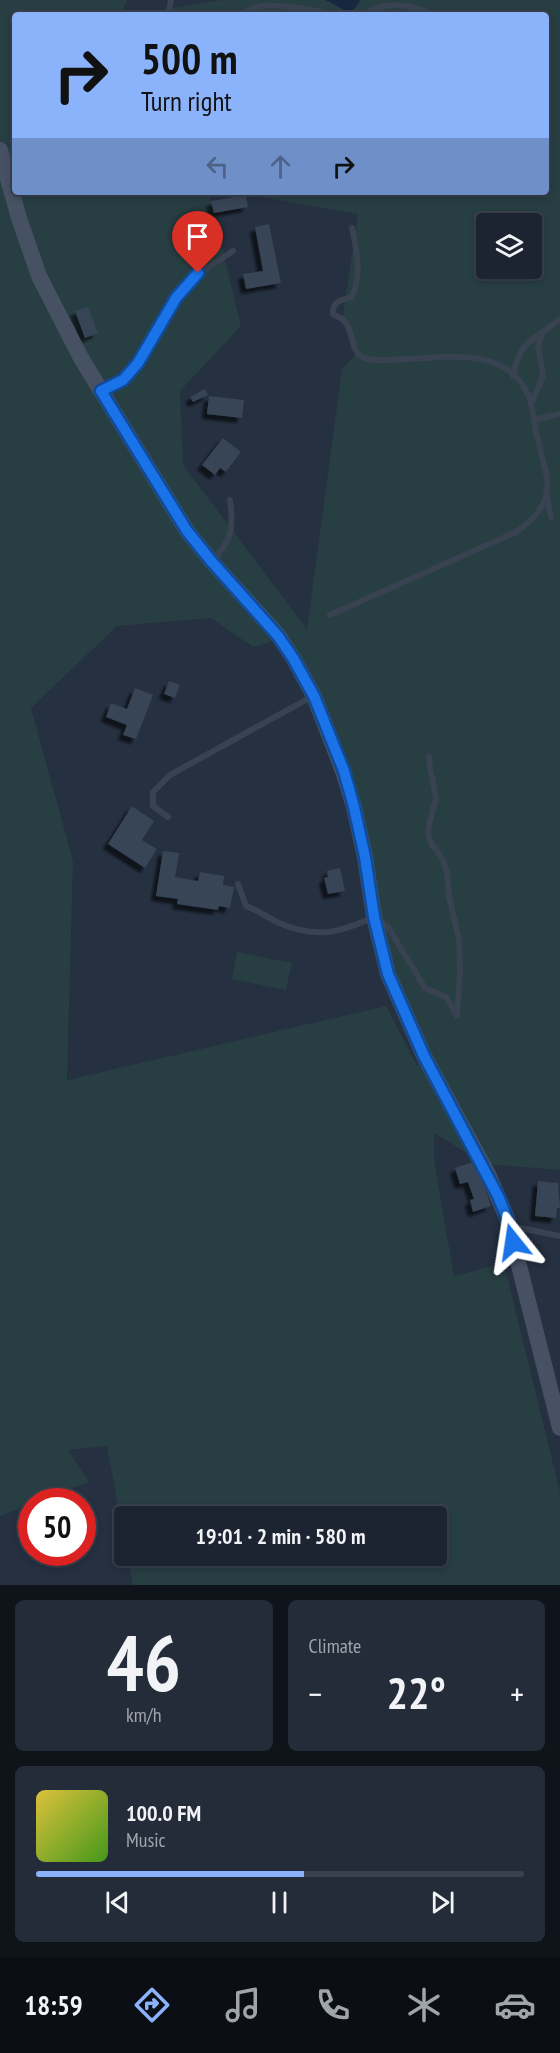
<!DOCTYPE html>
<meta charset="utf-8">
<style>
:root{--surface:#1c2431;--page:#252c39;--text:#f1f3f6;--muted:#a0a4ab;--line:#3a414d;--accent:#8bb3fb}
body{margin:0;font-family:"PT Sans Narrow",sans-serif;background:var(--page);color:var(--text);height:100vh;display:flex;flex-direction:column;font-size:22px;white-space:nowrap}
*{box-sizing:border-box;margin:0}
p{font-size:20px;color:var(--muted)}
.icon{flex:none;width:33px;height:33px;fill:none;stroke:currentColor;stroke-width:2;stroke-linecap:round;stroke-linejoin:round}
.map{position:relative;height:1585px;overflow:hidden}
.drawer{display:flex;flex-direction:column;gap:15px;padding:15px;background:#0f141b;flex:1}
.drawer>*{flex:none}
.banner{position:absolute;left:12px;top:12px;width:537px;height:183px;border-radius:6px;box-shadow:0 3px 9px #0003,0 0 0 2px var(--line);background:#8bb3fb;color:#111;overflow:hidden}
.fabs{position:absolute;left:476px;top:213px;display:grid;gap:12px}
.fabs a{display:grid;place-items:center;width:66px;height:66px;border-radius:6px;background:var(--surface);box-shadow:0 3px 9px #0003,0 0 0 2px var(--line);font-size:30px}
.speed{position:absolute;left:18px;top:1488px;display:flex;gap:12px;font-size:30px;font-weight:700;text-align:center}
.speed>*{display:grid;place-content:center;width:78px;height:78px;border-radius:50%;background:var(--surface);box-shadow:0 3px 9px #0003,0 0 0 2px var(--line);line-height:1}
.speed .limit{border:9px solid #d22;background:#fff;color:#111}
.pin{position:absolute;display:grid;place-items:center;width:51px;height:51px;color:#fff;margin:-62px -26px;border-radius:50% 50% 50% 0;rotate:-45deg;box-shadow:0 0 6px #0007}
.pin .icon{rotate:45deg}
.me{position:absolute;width:66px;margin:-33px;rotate:345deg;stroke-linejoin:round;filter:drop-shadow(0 0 4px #0008)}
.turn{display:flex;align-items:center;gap:21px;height:126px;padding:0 30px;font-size:27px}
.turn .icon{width:78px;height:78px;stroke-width:2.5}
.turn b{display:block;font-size:42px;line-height:51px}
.lanes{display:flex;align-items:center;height:57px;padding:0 30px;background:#0003;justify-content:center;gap:30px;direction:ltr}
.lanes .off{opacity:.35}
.big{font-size:45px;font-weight:700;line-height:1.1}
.drawer .card{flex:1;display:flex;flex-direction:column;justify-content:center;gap:9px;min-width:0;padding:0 21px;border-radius:9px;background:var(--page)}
.drawer .dial{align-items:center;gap:0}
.dial b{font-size:78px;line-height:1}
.song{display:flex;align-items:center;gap:18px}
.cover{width:72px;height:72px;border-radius:9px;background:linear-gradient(135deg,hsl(50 70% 55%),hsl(100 70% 35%))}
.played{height:6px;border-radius:3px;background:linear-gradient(90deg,var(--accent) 55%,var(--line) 55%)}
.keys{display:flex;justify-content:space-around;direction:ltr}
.heat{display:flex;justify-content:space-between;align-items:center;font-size:33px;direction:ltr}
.drawer .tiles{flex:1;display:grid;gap:15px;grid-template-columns:1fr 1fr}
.card:last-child{grid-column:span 2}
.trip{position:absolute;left:114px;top:1506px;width:333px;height:60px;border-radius:6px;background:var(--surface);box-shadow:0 3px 9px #0003,0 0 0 2px var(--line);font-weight:700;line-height:60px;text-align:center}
.tabs{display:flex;height:96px;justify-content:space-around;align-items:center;background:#0b0e14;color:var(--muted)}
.tabs .icon{width:42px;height:42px}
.tabs .on{color:var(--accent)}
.tabs b{font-size:27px;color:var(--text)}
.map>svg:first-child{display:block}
</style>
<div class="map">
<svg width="560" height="1585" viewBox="0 0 560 1585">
<defs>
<filter id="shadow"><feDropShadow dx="-5" dy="5" stdDeviation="1.5" flood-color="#0009"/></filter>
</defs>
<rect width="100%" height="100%" fill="#253041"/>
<path fill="#273e42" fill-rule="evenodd" d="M0 0H127L121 15H15V192H209L241 326 180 391 183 465 307 629 342 369 357 353 342 322 358 214 231 192H546V15H129L222 0H560V1170L485 1164 434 1133V1159L454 1276 504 1263 560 1492V1585H133L128 1556H436V1516H124V1539L107 1446 68 1450 89 1482 39 1501 32 1502 31 1504 0 1516ZM486 224H531V268H486ZM211 618 253 647 280 639 350 790 398 1000 432 1063 417 1065 386 1006 67 1080 73 861 31 708 117 626Z
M237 952 292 963 286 990 232 979Z"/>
<path fill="#172740" d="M325 0H360C351 22 338 4 325 0Z"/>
<path fill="#374457" filter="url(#shadow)" d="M246 195 248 207 214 213 211 201Z
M269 224 281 283 246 289 243 274 263 271 255 227Z
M88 307 98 333 85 338 75 311Z
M205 389 208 395 193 402 190 397Z
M209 396 244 400 242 418 207 414Z
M223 438 241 452 226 472 220 468 215 475 202 465Z
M169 681 180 685 175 698 164 694Z
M135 688 153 695 136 739 123 735 127 725 106 717 111 703 127 709Z
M132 806 154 821 142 840 157 849 145 868 108 844Z
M163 851 179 853 175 877 198 881 200 872 224 876 223 885 234 887 230 908 219 906 218 910 177 904 178 899 156 896Z
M340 868 345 891 328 894 324 878 328 877 327 871Z
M476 1161 491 1206 473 1212 470 1200 474 1199 468 1182 460 1184 455 1168Z
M538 1181 558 1183 560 1208H557L556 1218 535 1216Z"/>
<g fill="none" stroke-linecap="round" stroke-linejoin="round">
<path stroke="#394251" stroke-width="6" d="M168 15 171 0
M242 15C259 1 278 6 298 8 309 10 320 10 331 15
M363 15C383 0 412 4 434 15
M513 376C520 338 534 341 560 319
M101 391 122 380 138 363 176 298 198 274 233 251
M531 404 543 376 538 346 542 333
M534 420 560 414
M547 497 551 518
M212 562C232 539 234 529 230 500
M330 615 516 532C540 515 553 498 545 468 542 456 539 444 536 432 534 421 533 408 529 397 509 347 450 357 408 359 397 359 372 363 362 357 350 350 354 330 344 321 342 318 336 316 333 314 332 301 341 300 352 297 362 275 357 251 352 228
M429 757 430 768 436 798 429 824 428 834 431 843 443 860 447 873 449 896 459 940 460 972 457 1015
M168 817 153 806V792L170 775 313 696
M238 884 246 906C258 910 268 918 279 923 317 939 339 933 374 917L388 927 425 988 447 998 457 1016
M511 1226 560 1236"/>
<path stroke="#475164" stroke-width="16" d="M0 150 19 218 39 276 81 358 187 531 212 562 278 635 293 658 314 696 343 771 354 807 365 857 374 917 388 974 424 1056 488 1174 507 1218 560 1428"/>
</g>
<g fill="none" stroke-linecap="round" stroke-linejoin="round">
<defs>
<path id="route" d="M198 273 176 298 138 363 123 380 101 391 187 531 212 562 278 636 293 658 314 696 344 771 354 807 365 857 374 917 388 974 424 1056 498 1196 507 1218 513 1242"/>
</defs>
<use href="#route" stroke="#114b97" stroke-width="15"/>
<use href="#route" stroke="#1a73e8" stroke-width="10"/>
</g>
</svg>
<div class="fabs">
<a><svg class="icon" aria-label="layers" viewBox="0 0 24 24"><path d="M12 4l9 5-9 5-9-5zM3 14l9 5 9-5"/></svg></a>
</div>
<div class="speed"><div class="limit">50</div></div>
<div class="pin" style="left:198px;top:273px;background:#d93025"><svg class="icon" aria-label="arrive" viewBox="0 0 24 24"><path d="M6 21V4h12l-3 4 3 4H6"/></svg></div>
<svg class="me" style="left:513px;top:1242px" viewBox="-20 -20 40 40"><path d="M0-17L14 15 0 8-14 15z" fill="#1a73e8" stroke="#fff" stroke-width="4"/></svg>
<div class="trip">19:01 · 2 min · 580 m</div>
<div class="banner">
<div class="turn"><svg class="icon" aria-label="right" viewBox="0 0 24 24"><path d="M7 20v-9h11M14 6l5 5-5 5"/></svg><div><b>500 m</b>Turn right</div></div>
<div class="lanes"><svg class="icon off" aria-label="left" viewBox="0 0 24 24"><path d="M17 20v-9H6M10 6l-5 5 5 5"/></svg><svg class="icon off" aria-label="ahead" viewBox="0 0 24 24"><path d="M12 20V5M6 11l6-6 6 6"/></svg><svg class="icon" aria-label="right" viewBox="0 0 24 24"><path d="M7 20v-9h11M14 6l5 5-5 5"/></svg></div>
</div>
</div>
<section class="drawer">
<div class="tiles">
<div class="card dial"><b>46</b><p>km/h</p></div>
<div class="card"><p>Climate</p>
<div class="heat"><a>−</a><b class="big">22°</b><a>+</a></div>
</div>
<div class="card">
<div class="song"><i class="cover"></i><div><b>100.0 FM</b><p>Music</p></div></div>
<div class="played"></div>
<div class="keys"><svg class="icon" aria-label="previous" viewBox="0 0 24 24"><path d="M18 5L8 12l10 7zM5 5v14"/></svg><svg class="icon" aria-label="pause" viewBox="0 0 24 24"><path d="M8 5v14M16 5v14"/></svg><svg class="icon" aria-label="next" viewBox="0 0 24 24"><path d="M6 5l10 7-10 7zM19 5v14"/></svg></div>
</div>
</div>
</section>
<nav class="tabs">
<b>18:59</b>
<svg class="icon on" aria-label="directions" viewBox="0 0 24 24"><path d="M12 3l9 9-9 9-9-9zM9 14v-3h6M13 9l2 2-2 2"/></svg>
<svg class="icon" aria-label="music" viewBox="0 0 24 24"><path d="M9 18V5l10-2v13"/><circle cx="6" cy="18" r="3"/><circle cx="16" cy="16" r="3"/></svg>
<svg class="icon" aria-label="phone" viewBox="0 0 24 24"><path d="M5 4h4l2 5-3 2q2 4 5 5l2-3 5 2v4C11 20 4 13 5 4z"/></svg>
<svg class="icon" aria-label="climate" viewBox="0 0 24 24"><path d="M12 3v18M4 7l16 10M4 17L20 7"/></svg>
<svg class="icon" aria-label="car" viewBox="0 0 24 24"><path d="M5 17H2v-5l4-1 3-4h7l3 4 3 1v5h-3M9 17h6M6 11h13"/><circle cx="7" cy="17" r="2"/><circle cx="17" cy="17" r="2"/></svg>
</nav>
